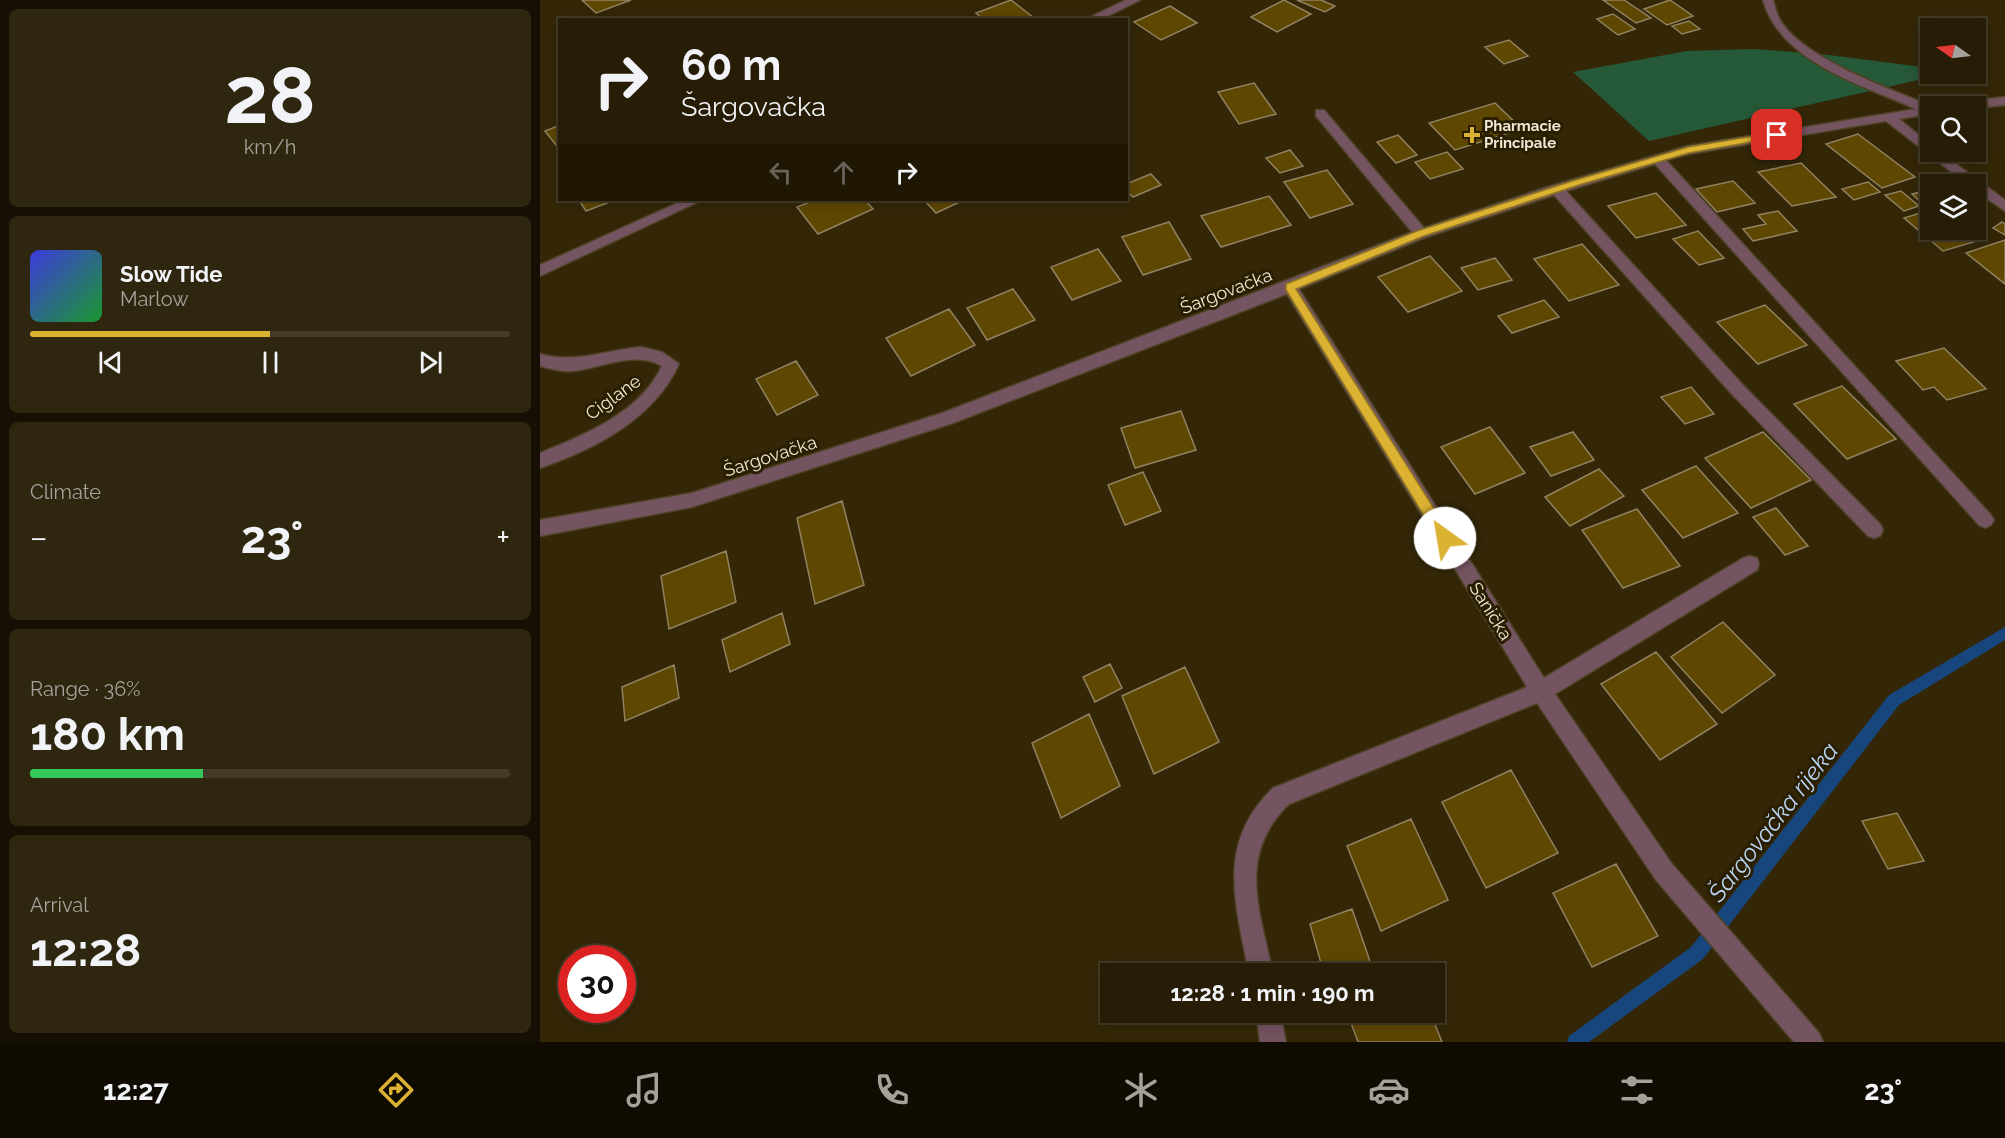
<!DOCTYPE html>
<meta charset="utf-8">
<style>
:root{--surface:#271d06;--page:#2f2610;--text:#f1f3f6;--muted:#a4a29b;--line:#433b28;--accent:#dcb233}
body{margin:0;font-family:Raleway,sans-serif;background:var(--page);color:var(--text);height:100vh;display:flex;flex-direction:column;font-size:22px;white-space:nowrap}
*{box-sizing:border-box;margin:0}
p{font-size:20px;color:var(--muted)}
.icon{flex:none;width:33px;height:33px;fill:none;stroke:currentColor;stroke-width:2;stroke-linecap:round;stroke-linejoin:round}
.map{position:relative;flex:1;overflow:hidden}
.side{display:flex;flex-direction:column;gap:9px;padding:9px;background:#151003;width:540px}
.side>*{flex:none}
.guide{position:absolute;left:18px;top:18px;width:570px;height:183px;border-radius:0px;box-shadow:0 3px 15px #0003,0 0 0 2px var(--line);background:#271d06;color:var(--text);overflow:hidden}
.needle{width:39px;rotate:284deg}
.buttons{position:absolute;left:1380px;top:18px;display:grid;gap:12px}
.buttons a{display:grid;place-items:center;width:66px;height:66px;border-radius:0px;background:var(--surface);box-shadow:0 3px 15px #0003,0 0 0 2px var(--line);font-size:30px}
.speed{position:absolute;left:18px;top:945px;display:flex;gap:12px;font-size:30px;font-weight:700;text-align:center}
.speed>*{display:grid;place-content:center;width:78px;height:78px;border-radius:50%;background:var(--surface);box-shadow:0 3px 15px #0003,0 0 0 2px var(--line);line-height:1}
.speed .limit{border:9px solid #d22;background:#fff;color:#111}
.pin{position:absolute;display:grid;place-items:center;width:51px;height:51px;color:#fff;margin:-26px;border-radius:12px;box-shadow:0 3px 9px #0006}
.me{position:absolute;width:66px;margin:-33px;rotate:328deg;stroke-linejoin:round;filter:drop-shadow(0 0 4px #0008)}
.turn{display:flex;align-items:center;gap:21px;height:126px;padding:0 24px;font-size:27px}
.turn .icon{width:78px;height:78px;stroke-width:2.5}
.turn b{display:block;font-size:42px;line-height:51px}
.lanes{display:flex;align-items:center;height:57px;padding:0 24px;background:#0003;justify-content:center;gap:30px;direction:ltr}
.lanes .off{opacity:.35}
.big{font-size:45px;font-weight:700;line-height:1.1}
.side .tile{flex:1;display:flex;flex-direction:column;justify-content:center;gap:9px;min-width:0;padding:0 21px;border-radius:9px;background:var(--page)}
.side .dial{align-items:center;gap:0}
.dial b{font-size:78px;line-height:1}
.song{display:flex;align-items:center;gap:18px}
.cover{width:72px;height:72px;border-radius:9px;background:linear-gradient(135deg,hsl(240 70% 55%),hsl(130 70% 35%))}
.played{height:6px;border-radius:3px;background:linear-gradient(90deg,var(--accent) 50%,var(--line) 50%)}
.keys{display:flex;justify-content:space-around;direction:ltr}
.heat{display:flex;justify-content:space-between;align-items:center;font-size:33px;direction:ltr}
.charge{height:9px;border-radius:4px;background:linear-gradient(90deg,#34c759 36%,var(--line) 0)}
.trip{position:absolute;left:560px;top:963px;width:345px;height:60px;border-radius:0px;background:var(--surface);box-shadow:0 3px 15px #0003,0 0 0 2px var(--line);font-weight:700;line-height:60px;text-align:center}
.dock{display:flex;height:96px;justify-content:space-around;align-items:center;background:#100c02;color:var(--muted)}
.dock .icon{width:42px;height:42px}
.dock .selected{color:var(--accent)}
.dock b{font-size:27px;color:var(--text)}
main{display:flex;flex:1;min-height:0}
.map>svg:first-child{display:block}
</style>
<main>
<section class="side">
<div class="tile dial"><b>28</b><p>km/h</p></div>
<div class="tile">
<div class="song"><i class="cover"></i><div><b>Slow Tide</b><p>Marlow</p></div></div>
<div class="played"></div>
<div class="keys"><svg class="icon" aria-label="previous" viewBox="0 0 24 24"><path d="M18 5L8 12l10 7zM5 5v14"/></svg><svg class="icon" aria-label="pause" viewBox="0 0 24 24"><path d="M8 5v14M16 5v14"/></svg><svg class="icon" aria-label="next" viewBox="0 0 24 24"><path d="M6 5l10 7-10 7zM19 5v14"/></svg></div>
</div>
<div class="tile"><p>Climate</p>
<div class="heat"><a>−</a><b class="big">23°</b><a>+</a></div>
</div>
<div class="tile"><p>Range · 36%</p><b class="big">180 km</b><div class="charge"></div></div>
<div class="tile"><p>Arrival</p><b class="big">12:28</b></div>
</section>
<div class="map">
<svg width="1465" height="1042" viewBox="0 0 1465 1042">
<rect width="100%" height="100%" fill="#342708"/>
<path fill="#265938" d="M1215 49 1289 55 1390 68V74H1405L1109 141 1033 72 1147 51Z"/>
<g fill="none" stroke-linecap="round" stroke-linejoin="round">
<path fill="#17467d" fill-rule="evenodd" d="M1465 627V640L1359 705 1163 959 1049 1042H1027L1029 1036 1151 947 1349 695Z"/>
</g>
<path fill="#5e4700" stroke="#918262" stroke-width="1.5" d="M42 0H91L56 13Z
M471 0 494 18 444 20 436 13Z
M744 0 771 14 737 32 711 17Z
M757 0H781L795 6 785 12Z
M1063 0H1084L1111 18 1096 23Z
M1130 0 1153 16 1127 25 1104 9Z
M630 6 657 23 621 40 594 22Z
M1073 14 1095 29 1078 35 1057 19Z
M1149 21 1160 29 1142 34 1132 26Z
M969 40 988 56 964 64 945 47Z
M714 83 736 114 699 124 678 92Z
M955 103 982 129 915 150 889 123Z
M20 125V150L5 131Z
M1318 134 1375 177 1342 188 1286 144Z
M858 135 877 155 856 163 837 142Z
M750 150 763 166 740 173 726 158Z
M907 152 923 169 890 179 875 162Z
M1261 163 1296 197 1252 206 1218 172Z
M787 170 813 204 770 218 744 182Z
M611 174 621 185 593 197 586 190V184Z
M1193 181 1215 203 1177 212 1156 189Z
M1328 182 1340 192 1314 200 1302 189Z
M1390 190V206L1386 207 1372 194Z
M1361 191 1379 206 1364 211 1345 195Z
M1116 193 1146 225 1096 238 1068 206Z
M729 196 751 225 681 247 661 216Z
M39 200H75L46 211Z
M275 200H325L333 209 278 234 257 207Z
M384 200H424L396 213Z
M1390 210V230H1423L1437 241 1403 251 1364 218Z
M1238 211 1257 231 1213 241 1203 229 1226 224 1218 215Z
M629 222 651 259 603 275 582 237Z
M1462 222 1465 224V235L1453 228Z
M1158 231 1184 258 1159 265 1133 239Z
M1465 240V284L1426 253Z
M1042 244 1079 285 1029 301 994 259Z
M558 249 581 281 532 300 511 267Z
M890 256 922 291 868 312 838 277Z
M955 258 972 280 938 290 921 268Z
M473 289 495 320 447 340 427 308Z
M1004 300 1019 317 972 333 958 316Z
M1225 305 1267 345 1218 364 1177 322Z
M409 309 435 345 371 376 346 338Z
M1404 348 1446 389 1407 400 1394 387 1383 390 1356 361Z
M256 361 278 395 237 415 216 379Z
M1302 386 1356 439 1307 459 1254 404Z
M1151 387 1174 414 1145 424 1121 397Z
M641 411 656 450 595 468 581 428Z
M950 427 985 473 935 494 901 447Z
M1033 432 1054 460 1011 476 990 447Z
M1223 432 1271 480 1211 508 1165 458Z
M1156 466 1198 513 1143 538 1102 490Z
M1059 469 1084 496 1030 526 1005 497Z
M603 472 621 511 585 525 568 485Z
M302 501 324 585 275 604 257 518Z
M1236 508 1268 546 1245 555 1213 517Z
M1097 509 1140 566 1083 588 1042 530Z
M186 551 196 602 129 629 121 576Z
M242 613 250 644 190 672 182 640Z
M1183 622 1235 675 1182 713 1131 657Z
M1116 652 1177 724 1120 760 1061 684Z
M570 664 582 688 555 702 543 677Z
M134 665 139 698 85 721 82 687Z
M645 667 679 742 614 774 582 696Z
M549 714 580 786 521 818 492 743Z
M971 770 1018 853 946 888 902 802Z
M1357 813 1384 861 1348 869 1322 821Z
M871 819 908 900 841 931 807 846Z
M1076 864 1118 936 1052 967 1013 893Z
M812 909 832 967 814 974H784L770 924Z
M807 1012H890L902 1042H818Z"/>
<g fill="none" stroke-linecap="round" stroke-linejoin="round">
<defs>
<path id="minor" d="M586 0H600L560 20H544Z
M1223 0H1233C1235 6 1236 12 1239 18 1259 57 1352 90 1392 106L1390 114 1359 119 1390 144V152H1400L1465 200V211L1436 191V184H1427L1346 121 1149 154 1126 160 1451 515 1454 520 1451 525 1445 528 1439 525 1115 164 1026 191 1201 383 1340 524 1343 530 1340 536 1334 538 1328 536 1189 391 1014 195 886 237 759 289 1004 678 1203 558 1210 556 1217 558 1219 564 1217 570 1015 694 1132 864 1279 1033 1283 1042H1254L1116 880 997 703 749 804C696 855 720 911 733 974H709C696 904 675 844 733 788L987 687 747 294 413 423 152 507 0 536V520L152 493 402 413 872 232 776 116V110H784L884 228 1011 186 1148 146 1376 109C1322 85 1241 63 1223 0Z
M1465 97V105L1436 108 1416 106 1422 102Z
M144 200H162L0 276V265Z
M101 347 122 352 139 364C114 419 55 449 0 468V453C44 435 100 413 122 366 93 350 63 368 33 371 21 372 11 369 0 366V354C35 364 66 350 101 347Z
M716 1012H740L746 1042H720Z"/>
</defs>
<use href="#minor" stroke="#4e4225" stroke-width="3"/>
<use href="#minor" fill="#755461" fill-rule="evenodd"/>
</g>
<path fill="#dcb233" stroke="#8f7421" stroke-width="1.5" d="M1237 132H1240V137L1149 153 1039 185 884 236 756 289 910 534V542H900L746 290V284L877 231 1032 181 1148 147Z"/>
<path fill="#dcb233" stroke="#2a1e00" stroke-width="2" d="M929 126h6v6h6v6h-6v6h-6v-6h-6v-6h6z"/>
<g text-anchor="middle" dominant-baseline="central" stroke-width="6" stroke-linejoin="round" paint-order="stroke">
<g font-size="15" font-weight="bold" fill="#efe8d6" stroke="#2a1e00" text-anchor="start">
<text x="944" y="126">Pharmacie<tspan x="944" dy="17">Principale</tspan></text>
</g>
<g font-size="18" fill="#efe8d6" stroke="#2a1e00">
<text transform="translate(686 291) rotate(-21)">Šargovačka</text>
<text transform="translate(73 397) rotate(-36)">Ciglane</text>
<text transform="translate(230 456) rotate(-18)">Šargovačka</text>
<text transform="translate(951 611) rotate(58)">Sanička</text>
</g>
<g font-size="24" font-style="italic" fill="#bad4f5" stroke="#2a1e00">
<text transform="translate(1233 822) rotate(-52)">Šargovačka rijeka</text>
</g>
</g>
</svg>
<div class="buttons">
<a><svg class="needle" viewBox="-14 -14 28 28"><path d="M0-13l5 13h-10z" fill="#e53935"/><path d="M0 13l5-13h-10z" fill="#a4a29b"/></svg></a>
<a><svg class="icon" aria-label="search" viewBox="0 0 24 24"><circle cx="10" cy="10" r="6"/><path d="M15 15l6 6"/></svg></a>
<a><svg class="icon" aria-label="layers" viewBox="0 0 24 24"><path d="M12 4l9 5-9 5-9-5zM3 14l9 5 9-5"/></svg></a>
</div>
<div class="speed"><div class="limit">30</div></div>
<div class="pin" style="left:1237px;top:135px;background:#d93025"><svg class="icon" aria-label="arrive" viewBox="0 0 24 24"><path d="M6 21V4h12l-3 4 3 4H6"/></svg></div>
<svg class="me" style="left:905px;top:538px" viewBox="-20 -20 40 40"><circle r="19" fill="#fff"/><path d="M0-13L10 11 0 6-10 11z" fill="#dcb233"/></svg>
<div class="trip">12:28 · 1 min · 190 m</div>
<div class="guide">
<div class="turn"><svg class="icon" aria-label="right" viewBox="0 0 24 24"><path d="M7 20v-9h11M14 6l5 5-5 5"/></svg><div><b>60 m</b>Šargovačka</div></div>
<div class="lanes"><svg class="icon off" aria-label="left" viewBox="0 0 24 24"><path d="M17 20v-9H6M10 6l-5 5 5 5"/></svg><svg class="icon off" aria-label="ahead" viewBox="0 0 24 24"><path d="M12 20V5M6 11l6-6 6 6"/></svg><svg class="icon" aria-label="right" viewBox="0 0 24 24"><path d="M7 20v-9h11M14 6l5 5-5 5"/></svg></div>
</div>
</div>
</main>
<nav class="dock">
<b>12:27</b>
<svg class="icon selected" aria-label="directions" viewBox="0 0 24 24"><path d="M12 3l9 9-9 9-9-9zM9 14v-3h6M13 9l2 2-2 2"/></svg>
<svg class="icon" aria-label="music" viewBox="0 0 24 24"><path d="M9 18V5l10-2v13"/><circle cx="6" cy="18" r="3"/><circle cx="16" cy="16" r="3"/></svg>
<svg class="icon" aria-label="phone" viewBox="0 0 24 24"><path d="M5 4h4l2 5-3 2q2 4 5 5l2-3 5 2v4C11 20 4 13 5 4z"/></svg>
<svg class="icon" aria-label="climate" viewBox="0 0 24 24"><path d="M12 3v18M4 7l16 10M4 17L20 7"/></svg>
<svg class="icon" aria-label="car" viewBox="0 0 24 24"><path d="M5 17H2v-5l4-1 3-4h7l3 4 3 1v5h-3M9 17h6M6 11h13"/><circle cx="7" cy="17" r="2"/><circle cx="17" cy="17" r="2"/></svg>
<svg class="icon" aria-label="filters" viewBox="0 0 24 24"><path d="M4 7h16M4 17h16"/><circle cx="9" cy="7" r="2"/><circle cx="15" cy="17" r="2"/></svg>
<b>23°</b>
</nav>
